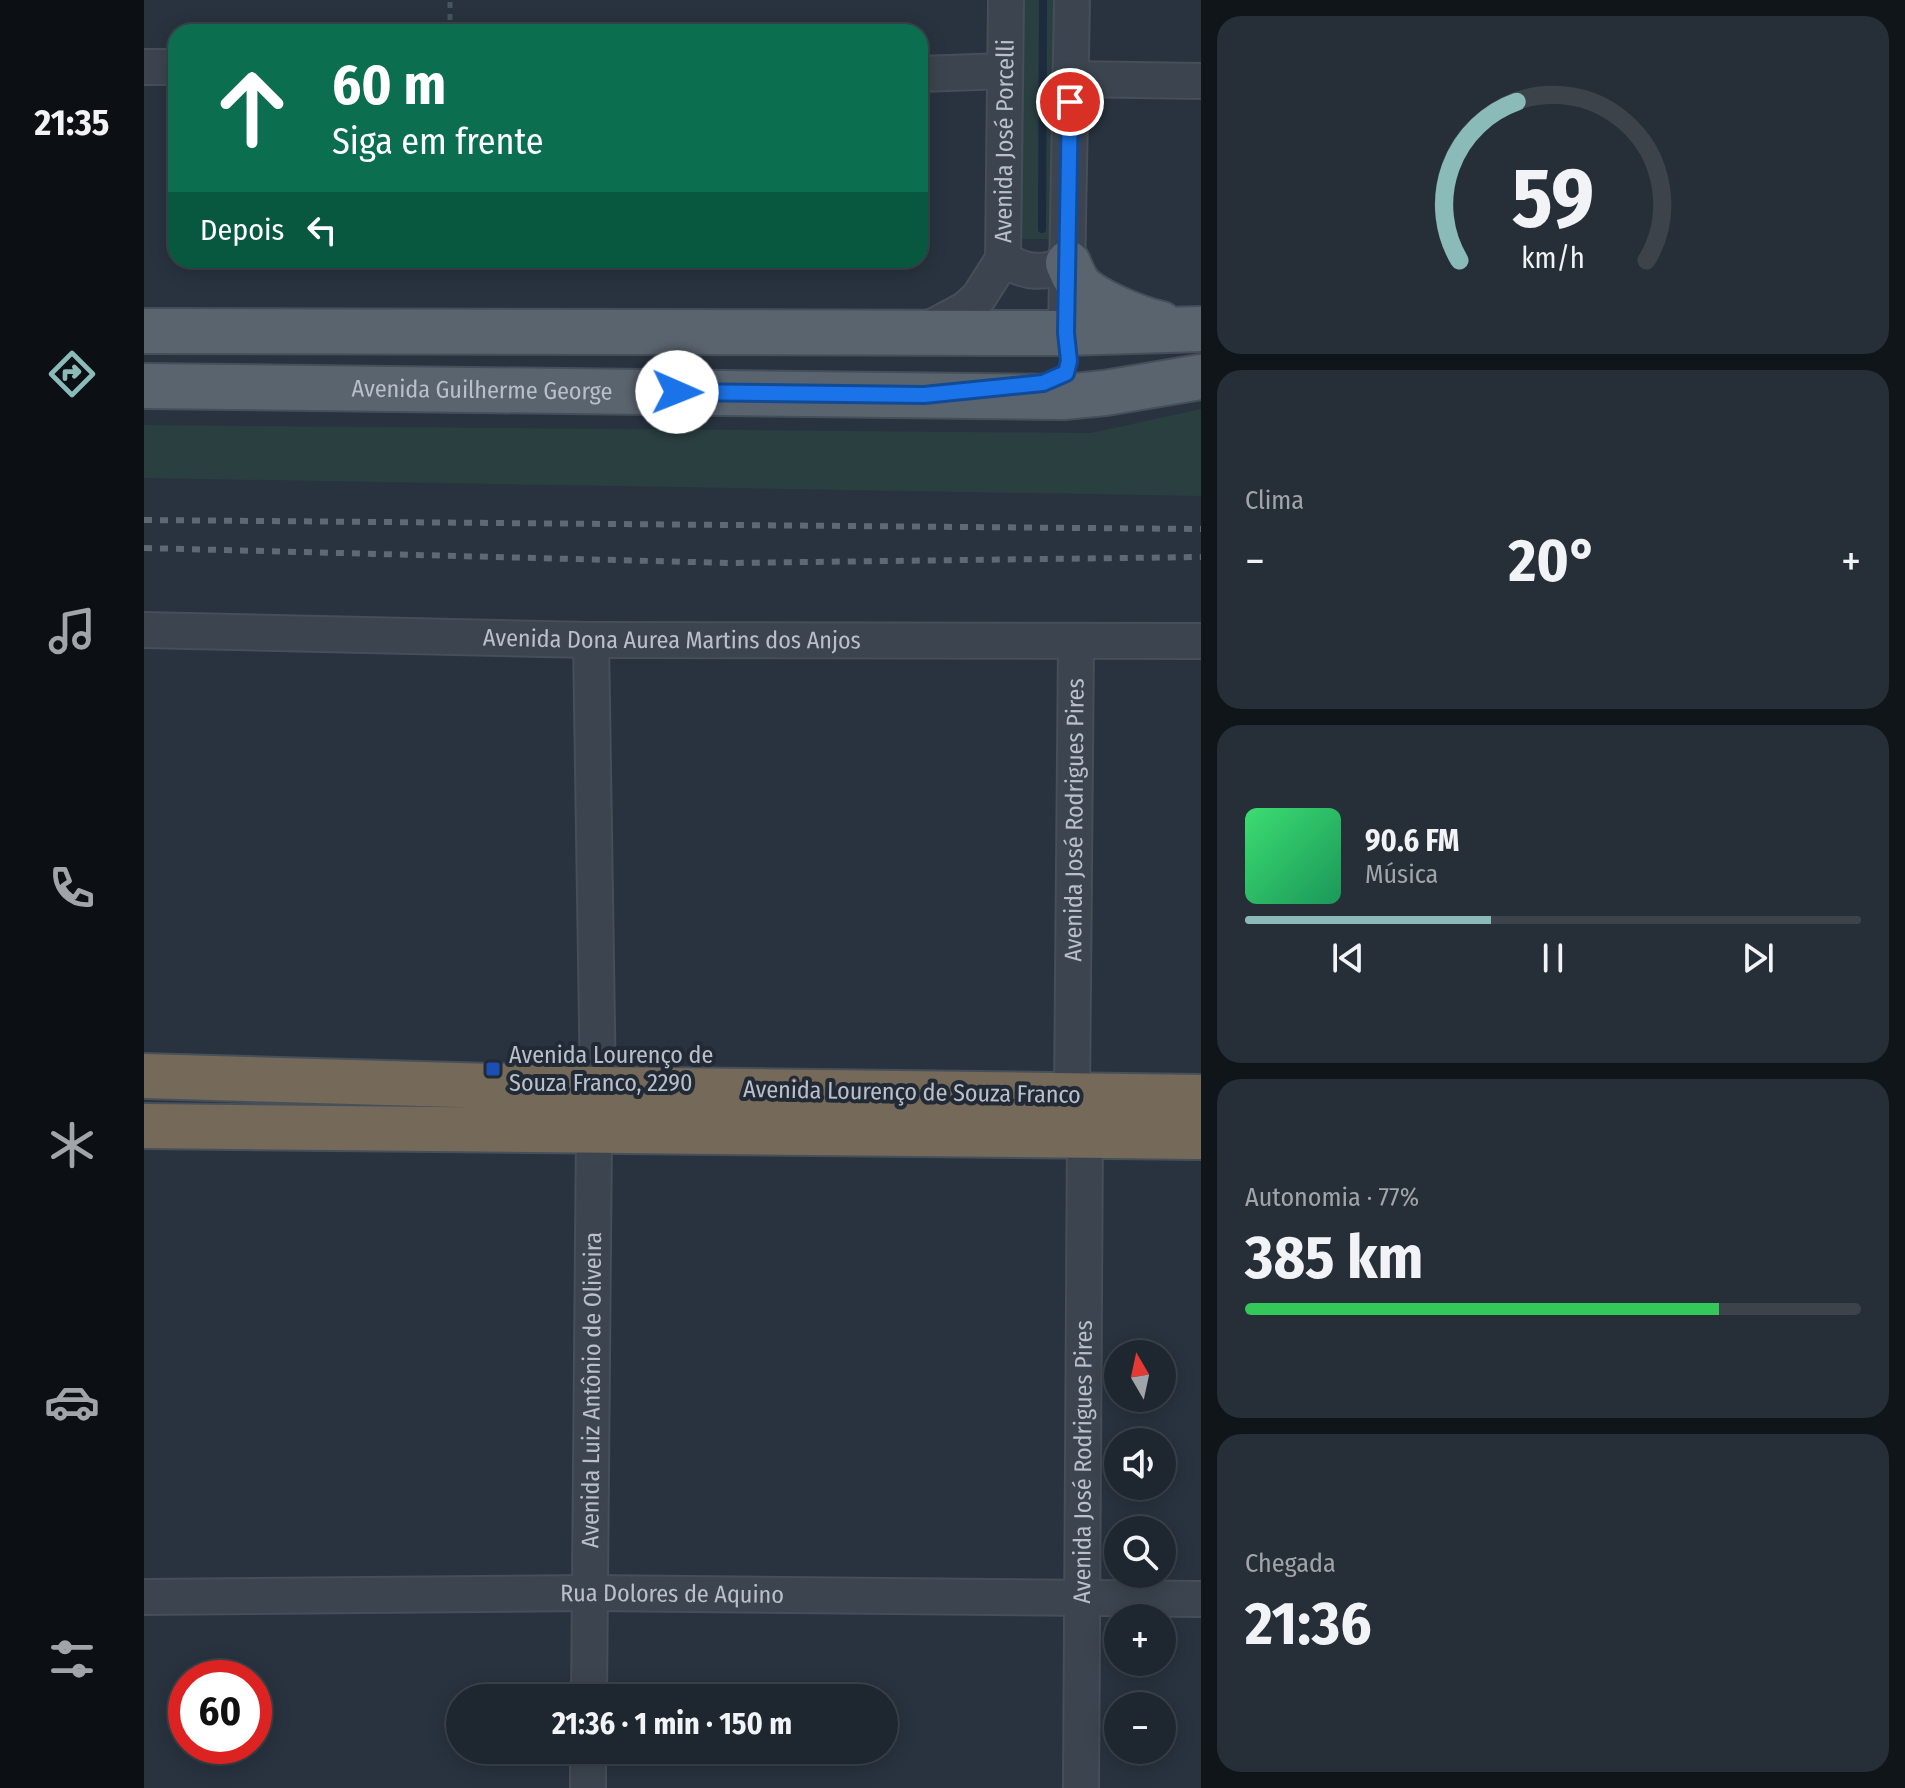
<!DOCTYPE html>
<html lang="pt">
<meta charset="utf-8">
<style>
:root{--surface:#1e262f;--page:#262e37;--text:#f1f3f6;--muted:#a1a5aa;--line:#3c434b;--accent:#8bbbb9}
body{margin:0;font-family:"Fira Sans Condensed",sans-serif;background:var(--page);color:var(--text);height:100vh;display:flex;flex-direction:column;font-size:30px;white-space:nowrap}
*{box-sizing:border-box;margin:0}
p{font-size:26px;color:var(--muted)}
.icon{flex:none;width:44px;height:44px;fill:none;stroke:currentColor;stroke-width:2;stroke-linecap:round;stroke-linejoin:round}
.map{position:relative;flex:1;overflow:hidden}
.panel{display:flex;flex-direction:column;gap:16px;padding:16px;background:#10151a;width:704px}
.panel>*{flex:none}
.hud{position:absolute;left:24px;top:24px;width:760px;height:244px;border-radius:24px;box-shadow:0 4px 20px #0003,0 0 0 2px var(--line);background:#0b6e4f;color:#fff;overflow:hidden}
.needle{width:52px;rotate:351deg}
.fabs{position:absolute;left:960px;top:1340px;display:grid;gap:16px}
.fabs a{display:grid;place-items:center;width:72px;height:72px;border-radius:50%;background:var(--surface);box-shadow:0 4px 20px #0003,0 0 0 2px var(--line);font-size:40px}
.speed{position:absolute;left:24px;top:1660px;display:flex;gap:16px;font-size:40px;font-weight:700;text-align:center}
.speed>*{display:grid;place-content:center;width:104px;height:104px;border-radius:50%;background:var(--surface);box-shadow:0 4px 20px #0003,0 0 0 2px var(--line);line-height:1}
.speed .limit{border:12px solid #d22;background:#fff;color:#111}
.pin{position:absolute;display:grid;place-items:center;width:68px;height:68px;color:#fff;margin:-34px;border:4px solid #fff;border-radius:50%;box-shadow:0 2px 8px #0007}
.me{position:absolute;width:88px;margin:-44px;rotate:91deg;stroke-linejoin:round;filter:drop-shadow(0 0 6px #0008)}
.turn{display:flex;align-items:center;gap:28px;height:168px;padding:0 32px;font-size:36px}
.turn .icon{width:104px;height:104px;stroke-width:2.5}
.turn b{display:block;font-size:56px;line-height:68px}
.then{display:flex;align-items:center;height:76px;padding:0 32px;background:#0003;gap:16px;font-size:30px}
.big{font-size:60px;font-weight:700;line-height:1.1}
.panel .tile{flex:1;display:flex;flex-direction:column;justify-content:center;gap:12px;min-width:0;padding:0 28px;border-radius:24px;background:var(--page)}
.panel .dial{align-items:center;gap:0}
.dial svg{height:208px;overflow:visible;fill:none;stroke:var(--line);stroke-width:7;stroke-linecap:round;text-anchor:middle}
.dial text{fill:var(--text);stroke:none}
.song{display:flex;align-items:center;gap:24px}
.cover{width:96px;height:96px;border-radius:12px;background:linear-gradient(135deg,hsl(140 70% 55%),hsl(150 70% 35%))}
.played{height:8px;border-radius:4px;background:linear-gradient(90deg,var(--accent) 40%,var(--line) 40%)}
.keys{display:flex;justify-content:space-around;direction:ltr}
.heat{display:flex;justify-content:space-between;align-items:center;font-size:44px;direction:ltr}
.charge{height:12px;border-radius:6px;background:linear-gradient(90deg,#34c759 77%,var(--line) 0)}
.trip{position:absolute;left:302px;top:1684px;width:452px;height:80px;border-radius:40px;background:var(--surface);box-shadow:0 4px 20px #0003,0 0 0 2px var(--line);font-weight:700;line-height:80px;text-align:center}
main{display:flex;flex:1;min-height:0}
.dock{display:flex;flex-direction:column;width:144px;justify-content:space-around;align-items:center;background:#0c0f13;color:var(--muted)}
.dock .icon{width:56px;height:56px}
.dock .active{color:var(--accent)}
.dock b{font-size:36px;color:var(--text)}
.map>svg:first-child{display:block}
</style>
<main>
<nav class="dock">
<b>21:35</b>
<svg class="icon active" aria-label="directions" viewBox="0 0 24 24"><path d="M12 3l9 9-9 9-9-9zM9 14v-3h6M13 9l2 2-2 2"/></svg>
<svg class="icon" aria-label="music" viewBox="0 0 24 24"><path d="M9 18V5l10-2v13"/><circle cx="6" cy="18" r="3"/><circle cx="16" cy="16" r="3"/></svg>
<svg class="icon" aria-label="phone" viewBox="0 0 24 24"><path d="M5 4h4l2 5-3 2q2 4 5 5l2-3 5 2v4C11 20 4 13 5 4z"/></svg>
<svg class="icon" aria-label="climate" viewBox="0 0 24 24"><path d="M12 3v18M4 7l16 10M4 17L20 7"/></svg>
<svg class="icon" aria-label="car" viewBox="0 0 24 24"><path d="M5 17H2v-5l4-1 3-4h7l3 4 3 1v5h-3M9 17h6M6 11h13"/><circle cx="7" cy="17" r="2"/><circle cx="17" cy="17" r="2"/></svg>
<svg class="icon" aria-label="filters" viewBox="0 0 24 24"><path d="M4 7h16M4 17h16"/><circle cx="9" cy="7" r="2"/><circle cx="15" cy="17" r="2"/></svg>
</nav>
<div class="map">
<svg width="1057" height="1788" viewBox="0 0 1057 1788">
<rect width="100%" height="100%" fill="#28333f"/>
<path fill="#2a3f40" d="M873 0H916L914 239H869Z
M1057 409V496L0 478V425L947 433Z"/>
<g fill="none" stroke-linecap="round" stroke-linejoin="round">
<path stroke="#1c2b3d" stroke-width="8" d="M898 229 899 0"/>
<defs>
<g id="street">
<path d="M0 67H32"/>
<path d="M776 74 861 71"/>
<path d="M927 79 1057 81"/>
<path id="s1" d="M859 259 862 0"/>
<path d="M859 259C881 273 900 275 924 263"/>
<path d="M779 332 822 309 835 297 859 259"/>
<path d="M922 333 928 0"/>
<path id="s2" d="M0 630 447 640 1057 641"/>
<path d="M447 640 454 1089"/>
<path id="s3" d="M928 1094 932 641"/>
<path id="s4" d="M0 1597 446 1593 1057 1599"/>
<path id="s5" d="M445 1698 450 1131"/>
<path d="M444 1788V1750"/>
<path id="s6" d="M937 1788 941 1135"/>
</g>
<g id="primary">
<path d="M924 263C927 270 931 280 936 286 952 302 995 319 1017 324"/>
<path d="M0 331 922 333 1057 329"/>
<path id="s7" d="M0 386 919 397 961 393 1057 377"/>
</g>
<path id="highway" d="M0 1076 454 1089 1057 1097
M0 1126 1057 1137"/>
</defs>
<use href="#street" stroke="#464e59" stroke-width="38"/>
<use href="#primary" stroke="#464e59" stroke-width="48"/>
<use href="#highway" stroke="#47505a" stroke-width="48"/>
<path stroke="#435858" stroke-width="5" stroke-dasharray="6 6" stroke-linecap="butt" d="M306 32V0"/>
<use href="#street" stroke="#3c454f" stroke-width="34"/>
<use href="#primary" stroke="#5a646f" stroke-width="44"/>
<use href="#highway" stroke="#75695a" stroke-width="44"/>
<path stroke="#5f6976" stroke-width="6" stroke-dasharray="8 8" stroke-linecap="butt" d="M0 520 1057 529
M0 548 587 563 1057 557"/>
</g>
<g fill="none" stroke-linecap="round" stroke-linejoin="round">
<defs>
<path id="route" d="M533 392 780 395 899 383 922 373 925 361 922 333 926 102"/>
</defs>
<use href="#route" stroke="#114b97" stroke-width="20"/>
<use href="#route" stroke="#1a73e8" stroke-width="14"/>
</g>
<rect fill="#1a4fb4" stroke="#212a35" stroke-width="3" x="341" y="1061" width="16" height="16" rx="4"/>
<g text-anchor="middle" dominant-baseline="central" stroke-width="8" stroke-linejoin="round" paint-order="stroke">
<g font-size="24" fill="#b9c0ca" stroke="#212a35">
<text stroke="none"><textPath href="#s1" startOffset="118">Avenida José Porcelli</textPath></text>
<text stroke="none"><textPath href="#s7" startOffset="338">Avenida Guilherme George</textPath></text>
<text stroke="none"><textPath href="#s2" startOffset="528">Avenida Dona Aurea Martins dos Anjos</textPath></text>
<text stroke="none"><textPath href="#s3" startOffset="274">Avenida José Rodrigues Pires</textPath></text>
<text transform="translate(768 1092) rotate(1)">Avenida Lourenço de Souza Franco</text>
<text stroke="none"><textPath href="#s5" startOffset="308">Avenida Luiz Antônio de Oliveira</textPath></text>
<text stroke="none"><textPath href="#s6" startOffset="326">Avenida José Rodrigues Pires</textPath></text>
<text stroke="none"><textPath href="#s4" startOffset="528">Rua Dolores de Aquino</textPath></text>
</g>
<g font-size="24" fill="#b9c0ca" stroke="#212a35" text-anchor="start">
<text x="365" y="1055">Avenida Lourenço de<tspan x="365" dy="28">Souza Franco, 2290</tspan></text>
</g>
</g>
</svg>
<div class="fabs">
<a><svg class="needle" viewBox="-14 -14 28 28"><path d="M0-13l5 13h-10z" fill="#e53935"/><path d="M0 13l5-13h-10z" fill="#a1a5aa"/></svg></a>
<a><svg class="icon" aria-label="sound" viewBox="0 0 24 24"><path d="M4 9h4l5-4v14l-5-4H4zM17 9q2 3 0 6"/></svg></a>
<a><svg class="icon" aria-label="search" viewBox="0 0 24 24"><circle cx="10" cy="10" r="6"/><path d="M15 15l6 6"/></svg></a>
<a>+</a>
<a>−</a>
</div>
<div class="speed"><div class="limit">60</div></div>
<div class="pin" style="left:926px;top:102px;background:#d93025"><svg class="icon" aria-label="arrive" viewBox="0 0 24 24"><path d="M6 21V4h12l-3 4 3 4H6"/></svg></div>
<svg class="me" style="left:533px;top:392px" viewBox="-20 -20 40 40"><circle r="19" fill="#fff"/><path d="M0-13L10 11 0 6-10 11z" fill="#1a73e8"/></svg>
<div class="trip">21:36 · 1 min · 150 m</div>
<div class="hud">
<div class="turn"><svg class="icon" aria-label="ahead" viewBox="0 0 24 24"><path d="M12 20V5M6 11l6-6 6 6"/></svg><div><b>60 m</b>Siga em frente</div></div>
<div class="then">Depois<svg class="icon" aria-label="left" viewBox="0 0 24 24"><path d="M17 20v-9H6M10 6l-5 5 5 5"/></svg></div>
</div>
</div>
<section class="panel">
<div class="tile dial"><svg viewBox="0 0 100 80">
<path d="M14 69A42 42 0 1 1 86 69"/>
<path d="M14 69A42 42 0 0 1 36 8" stroke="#8bbbb9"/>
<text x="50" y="56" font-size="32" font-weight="700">59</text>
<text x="50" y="72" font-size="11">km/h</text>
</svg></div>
<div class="tile"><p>Clima</p>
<div class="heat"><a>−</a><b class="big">20°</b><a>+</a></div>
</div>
<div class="tile">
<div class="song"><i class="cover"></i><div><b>90.6 FM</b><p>Música</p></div></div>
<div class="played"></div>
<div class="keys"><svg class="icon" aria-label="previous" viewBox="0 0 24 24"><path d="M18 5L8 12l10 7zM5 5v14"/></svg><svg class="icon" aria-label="pause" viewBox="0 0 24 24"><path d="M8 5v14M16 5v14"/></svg><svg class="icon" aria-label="next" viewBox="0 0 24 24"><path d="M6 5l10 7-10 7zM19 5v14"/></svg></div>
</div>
<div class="tile"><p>Autonomia · 77%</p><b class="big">385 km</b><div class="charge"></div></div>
<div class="tile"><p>Chegada</p><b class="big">21:36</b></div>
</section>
</main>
